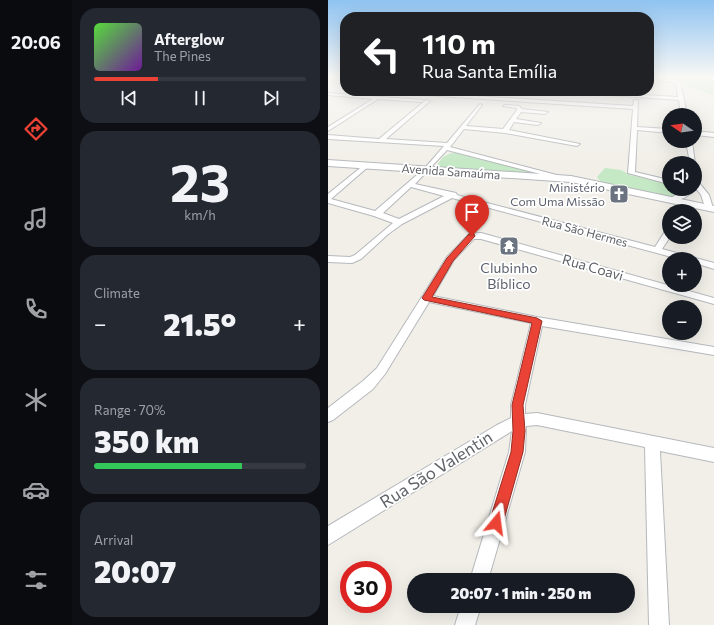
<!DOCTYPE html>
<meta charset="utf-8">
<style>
:root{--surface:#171b24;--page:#242831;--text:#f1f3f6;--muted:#9ea1a6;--line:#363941;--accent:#ea4335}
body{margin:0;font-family:Commissioner,sans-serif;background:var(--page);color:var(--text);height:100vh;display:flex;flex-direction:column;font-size:15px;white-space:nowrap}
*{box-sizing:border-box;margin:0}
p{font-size:13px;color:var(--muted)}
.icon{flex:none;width:22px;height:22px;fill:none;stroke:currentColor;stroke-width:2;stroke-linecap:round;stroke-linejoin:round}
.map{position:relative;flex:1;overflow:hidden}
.drawer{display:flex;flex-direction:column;gap:8px;padding:8px;background:#0d0f14;width:256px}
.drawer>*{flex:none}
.guide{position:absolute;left:12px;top:12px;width:314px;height:84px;border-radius:16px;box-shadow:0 4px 16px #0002;background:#202124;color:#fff;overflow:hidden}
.needle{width:26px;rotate:283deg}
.fabs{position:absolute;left:334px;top:108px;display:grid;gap:8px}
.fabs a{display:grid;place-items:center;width:40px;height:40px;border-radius:50%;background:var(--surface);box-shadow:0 4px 16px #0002;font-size:20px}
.speed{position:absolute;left:12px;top:561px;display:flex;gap:8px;font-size:20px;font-weight:700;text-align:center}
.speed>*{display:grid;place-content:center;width:52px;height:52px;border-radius:50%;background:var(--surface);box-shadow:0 4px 16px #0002;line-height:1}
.speed .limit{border:6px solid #d22;background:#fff;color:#111}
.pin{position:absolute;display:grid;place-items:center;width:34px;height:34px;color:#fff;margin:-41px -17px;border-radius:50% 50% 50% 0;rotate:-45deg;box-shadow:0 0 4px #0007}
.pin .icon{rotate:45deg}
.me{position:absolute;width:44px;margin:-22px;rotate:16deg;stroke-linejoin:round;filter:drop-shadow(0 0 3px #0008)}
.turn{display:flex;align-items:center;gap:14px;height:84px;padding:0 16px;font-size:18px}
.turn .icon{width:52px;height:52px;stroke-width:2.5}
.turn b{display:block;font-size:28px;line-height:34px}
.big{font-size:30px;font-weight:800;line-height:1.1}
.drawer .widget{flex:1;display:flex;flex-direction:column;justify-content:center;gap:6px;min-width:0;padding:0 14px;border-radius:16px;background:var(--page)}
.drawer .dial{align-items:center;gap:0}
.dial b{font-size:52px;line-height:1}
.song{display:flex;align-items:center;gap:12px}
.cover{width:48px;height:48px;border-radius:6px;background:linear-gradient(135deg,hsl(110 70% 55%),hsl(280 70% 35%))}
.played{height:4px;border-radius:2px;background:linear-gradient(90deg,var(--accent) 30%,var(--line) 30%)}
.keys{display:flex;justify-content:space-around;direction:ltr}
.heat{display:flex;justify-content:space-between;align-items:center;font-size:22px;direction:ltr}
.charge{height:6px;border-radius:3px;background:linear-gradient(90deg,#34c759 70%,var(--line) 0)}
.trip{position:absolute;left:79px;top:573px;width:228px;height:40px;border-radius:20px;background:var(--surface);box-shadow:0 4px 16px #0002;font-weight:800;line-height:40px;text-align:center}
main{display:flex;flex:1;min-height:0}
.menu{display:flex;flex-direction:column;width:72px;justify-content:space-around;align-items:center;background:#090b0e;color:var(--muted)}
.menu .icon{width:28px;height:28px}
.menu .on{color:var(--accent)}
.menu b{font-size:18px;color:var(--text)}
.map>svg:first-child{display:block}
</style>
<main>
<nav class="menu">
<b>20:06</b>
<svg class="icon on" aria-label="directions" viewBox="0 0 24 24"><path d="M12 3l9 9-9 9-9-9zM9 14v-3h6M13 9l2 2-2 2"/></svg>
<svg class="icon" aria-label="music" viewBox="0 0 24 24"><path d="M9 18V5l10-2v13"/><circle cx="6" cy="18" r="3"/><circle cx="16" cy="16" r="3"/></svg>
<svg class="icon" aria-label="phone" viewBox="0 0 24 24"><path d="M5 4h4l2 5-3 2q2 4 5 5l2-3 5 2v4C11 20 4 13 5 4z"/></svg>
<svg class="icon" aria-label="climate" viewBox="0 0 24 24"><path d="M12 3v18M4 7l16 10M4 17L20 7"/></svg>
<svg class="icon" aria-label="car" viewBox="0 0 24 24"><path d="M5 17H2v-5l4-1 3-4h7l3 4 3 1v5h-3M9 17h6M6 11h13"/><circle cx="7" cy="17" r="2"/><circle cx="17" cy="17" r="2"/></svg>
<svg class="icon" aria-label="filters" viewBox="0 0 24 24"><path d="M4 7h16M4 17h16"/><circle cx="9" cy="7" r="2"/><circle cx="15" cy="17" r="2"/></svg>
</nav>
<section class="drawer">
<div class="widget">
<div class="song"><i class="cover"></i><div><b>Afterglow</b><p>The Pines</p></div></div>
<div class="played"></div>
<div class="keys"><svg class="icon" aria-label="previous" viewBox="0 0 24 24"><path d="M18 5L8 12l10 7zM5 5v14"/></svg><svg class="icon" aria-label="pause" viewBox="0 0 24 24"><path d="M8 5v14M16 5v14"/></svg><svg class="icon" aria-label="next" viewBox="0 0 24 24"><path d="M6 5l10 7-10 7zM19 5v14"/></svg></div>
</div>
<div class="widget dial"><b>23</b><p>km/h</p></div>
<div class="widget"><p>Climate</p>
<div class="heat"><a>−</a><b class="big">21.5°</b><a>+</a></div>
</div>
<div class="widget"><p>Range · 70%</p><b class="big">350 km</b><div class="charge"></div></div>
<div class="widget"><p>Arrival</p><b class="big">20:07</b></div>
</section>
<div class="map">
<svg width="386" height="625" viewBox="0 0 386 625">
<rect width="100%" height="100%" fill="#f1efe8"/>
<path fill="#c5e8c5" d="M342 77H386V95L357 86 352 80Z
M123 153H128L188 166 212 174 109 167 108 166 115 157Z
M277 168 293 170 302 175 341 184V189H359C355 195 351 196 344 197L279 185 273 182 269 177Z"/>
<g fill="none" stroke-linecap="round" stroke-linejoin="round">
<defs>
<path id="minor" d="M321 77 338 78 352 81 359 115H353L351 100 225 91H249L350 97 348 83 321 78Z
M6 81H17V83H4Z
M83 92 305 106 306 100H310L309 127 341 129V133L309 130 307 172 341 180V184L300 173 305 109 81 94Z
M0 93 94 100 96 101 94 102 50 99 0 131V127L45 99 0 95Z
M98 100 102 101 58 139 119 143 152 104 154 105 138 126 175 129 189 110V108L175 106 177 105 191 106 194 109 220 112 217 114 193 112 188 119 213 123 210 125 186 122 181 130 252 144 249 146 177 133 136 129 122 147 244 179 240 181 119 150 87 184 128 193 129 195 327 247 338 230 341 229 342 237 334 249 386 263V269L367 263V259H351L124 198 74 224 59 235 33 259 24 263 0 262V256L22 257 27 255 65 223 46 216 0 203V194L37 164H41V166L3 199 47 211 97 168 116 146 0 139V135L51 139ZM83 187 116 196 71 219 55 213Z
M367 131 386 133V137L367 135Z
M358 141H364L367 164V163H362Z
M367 175 371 177 372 184 381 195 385 208 384 210H378L373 195 367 187Z
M367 188 368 189C361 196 353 200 344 202L340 200C347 194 360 191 367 188Z
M357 202H360L364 204 359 211H351Z
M153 233 386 298V304L153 239H146L126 260 105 296 209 317 386 347V355L214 326 197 405V414L209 413 386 448V462L332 451 341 625H321L317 447 209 425 198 426 197 452 160 580H142L181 452 184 431 0 545V526L169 425 183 418V405L203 323 101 302 57 374 45 389 5 420 0 422V408L35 381 49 368 119 257 141 234Z
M133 606H153L147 625H127Z"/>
<path id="tertiary" d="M0 160 243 176 386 206V212L243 182 0 166Z"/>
</defs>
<use href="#minor" stroke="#b5b8bc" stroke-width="2"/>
<use href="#tertiary" stroke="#b5b8bc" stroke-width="2"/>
<use href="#minor" fill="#fff" fill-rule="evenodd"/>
<use href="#tertiary" fill="#fff" fill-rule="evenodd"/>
</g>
<linearGradient id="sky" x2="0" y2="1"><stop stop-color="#8fc3f1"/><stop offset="0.47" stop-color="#f9f8f5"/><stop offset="1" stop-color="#f9f8f5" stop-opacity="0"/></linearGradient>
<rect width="386" height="164" fill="url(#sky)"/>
<path fill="#ea4335" stroke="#982c22" d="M141 234H146L147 236 125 261 104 297 209 318 214 321 195 405 197 431 195 452 175 523 173 528 168 530 163 528 161 523 183 452 185 431 184 405 204 323 96 300 94 298 119 258Z"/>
<defs>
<symbol id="church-square" viewBox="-11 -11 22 22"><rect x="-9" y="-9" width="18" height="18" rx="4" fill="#6b7280" stroke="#fff"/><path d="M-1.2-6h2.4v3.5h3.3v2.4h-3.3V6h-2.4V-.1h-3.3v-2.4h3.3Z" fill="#fff"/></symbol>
<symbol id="temple-square" viewBox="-11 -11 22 22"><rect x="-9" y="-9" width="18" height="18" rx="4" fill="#6b7280" stroke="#fff"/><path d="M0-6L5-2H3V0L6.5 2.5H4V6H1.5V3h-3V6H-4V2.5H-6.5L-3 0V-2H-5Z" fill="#fff"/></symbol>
</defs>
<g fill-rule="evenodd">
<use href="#church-square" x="280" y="183" width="22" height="22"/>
<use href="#temple-square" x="170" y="235" width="22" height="22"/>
</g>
<g text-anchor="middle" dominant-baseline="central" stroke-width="3.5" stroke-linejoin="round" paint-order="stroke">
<g font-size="12" fill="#5f6368" stroke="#fff">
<text transform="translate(123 171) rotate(4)">Avenida Samaúma</text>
<text transform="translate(257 231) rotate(15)">Rua São Hermes</text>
</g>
<g font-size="12" fill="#5b616d" stroke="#fff" text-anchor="end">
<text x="277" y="187">Ministério<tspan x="277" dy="14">Com Uma Missão</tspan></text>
</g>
<g font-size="14" fill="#5b616d" stroke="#fff">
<text x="181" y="267">Clubinho<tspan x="181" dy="16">Bíblico</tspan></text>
</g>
<g font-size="14" fill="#5f6368" stroke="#fff">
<text transform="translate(265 267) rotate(16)">Rua Coavi</text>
</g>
<g font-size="17" fill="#5f6368" stroke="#fff">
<text transform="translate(108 469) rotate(-32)">Rua São Valentin</text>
</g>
</g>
</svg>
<div class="fabs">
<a><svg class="needle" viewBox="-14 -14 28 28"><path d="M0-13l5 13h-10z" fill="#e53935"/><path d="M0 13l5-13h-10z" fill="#9ea1a6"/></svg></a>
<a><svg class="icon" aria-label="sound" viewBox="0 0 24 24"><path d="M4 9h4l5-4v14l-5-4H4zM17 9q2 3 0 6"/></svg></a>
<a><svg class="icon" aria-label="layers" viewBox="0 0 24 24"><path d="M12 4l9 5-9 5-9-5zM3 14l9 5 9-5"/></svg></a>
<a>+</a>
<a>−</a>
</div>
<div class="speed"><div class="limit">30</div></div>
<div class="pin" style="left:144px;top:236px;background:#d93025"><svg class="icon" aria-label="arrive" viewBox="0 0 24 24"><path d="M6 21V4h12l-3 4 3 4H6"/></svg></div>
<svg class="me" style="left:168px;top:523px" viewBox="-20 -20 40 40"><path d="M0-17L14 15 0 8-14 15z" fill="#ea4335" stroke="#fff" stroke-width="4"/></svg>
<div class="trip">20:07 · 1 min · 250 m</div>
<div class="guide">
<div class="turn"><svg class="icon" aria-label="left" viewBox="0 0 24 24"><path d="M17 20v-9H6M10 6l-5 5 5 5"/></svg><div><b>110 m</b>Rua Santa Emília</div></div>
</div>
</div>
</main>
